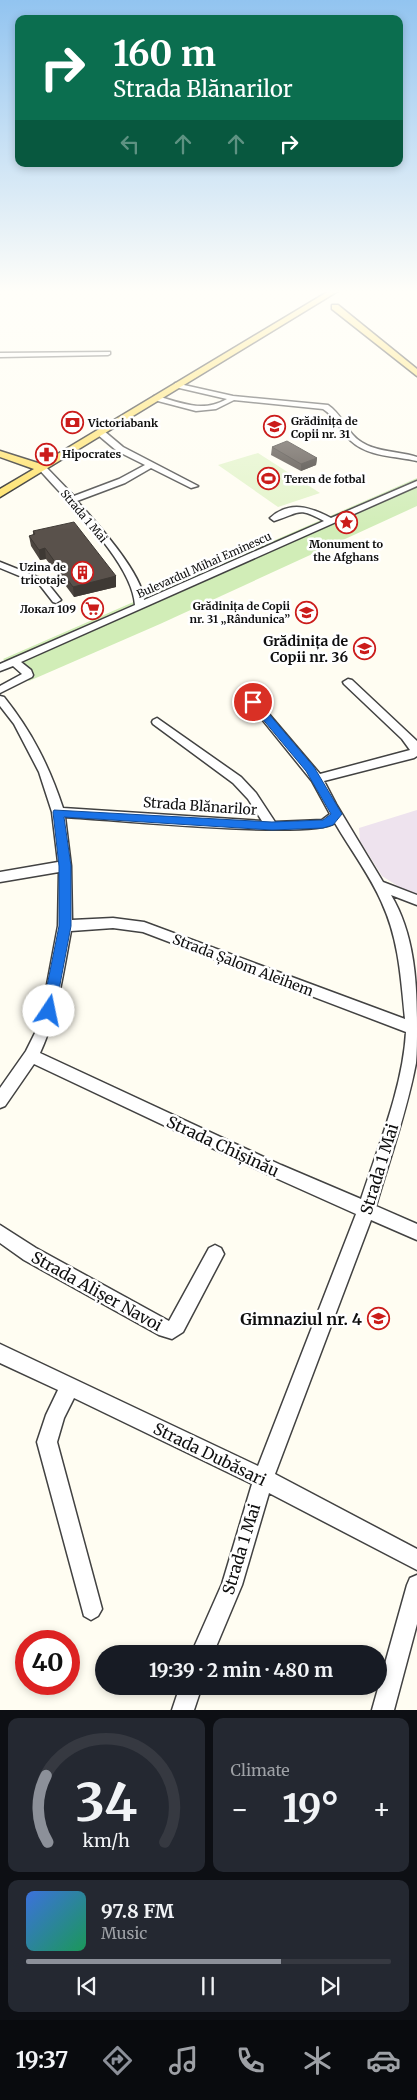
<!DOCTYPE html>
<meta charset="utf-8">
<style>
:root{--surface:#171b24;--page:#242831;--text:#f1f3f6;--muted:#9ea1a6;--line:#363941;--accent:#8c9099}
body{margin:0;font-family:Merriweather,serif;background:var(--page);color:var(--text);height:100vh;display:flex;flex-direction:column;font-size:19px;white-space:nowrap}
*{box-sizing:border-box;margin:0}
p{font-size:16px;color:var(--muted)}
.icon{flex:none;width:28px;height:28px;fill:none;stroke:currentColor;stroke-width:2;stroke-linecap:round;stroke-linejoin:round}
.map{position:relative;height:1710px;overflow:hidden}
.sheet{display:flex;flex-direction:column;gap:8px;padding:8px;background:#0d0f14;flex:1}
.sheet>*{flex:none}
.guide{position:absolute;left:15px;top:15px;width:388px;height:152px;border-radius:10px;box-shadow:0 2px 8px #0003;background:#0b6e4f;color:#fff;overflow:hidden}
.speed{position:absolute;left:15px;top:1630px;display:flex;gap:10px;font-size:25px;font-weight:700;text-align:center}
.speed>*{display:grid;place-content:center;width:65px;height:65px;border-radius:50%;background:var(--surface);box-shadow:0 2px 8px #0003;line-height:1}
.speed .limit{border:8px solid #d22;background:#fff;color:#111}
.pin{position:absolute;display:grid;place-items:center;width:42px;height:42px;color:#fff;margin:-21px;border:2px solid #fff;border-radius:50%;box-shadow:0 1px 5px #0007}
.me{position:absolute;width:55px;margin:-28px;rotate:11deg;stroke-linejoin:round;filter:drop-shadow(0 0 4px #0008)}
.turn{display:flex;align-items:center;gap:18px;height:105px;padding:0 15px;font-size:22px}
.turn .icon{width:65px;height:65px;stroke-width:2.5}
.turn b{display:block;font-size:35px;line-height:42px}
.lanes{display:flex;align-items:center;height:48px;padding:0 15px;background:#0003;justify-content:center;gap:25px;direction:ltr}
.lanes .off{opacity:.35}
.big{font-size:38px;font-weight:700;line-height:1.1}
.sheet .tile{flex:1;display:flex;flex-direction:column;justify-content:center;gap:8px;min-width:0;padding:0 18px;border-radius:10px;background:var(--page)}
.sheet .dial{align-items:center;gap:0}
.dial svg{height:130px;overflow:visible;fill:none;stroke:var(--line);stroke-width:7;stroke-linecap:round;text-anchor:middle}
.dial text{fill:var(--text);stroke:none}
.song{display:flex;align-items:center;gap:15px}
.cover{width:60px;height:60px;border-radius:8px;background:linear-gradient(135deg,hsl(220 70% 55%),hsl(150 70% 35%))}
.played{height:5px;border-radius:2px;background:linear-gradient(90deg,var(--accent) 70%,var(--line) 70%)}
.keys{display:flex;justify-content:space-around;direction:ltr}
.heat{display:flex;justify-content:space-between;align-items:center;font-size:28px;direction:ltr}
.sheet .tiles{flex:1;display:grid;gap:8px;grid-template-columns:1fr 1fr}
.tile:last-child{grid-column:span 2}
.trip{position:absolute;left:95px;top:1645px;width:292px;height:50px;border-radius:25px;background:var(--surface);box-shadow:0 2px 8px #0003;font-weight:700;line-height:50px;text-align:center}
.menu{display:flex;height:80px;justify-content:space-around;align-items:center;background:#090b0e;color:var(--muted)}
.menu .icon{width:35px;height:35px}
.menu .active{color:var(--accent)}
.menu b{font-size:22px;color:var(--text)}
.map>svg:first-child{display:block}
</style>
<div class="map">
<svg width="417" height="1710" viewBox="0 0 417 1710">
<rect width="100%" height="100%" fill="#fffdf2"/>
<path fill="#eee3ee" d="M417 810V895L404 890 382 876 360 841 359 828Z"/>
<path fill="#d1edb7" d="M417 478V506L160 624 29 681 3 659Z"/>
<path fill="#e3f4ca" d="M258 453 320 493 278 507 218 465Z"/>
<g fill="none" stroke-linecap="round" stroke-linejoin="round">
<defs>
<path id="minor" d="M110 352V354L108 355 0 357V353Z
M175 383 233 396 328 405C340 413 344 425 353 435 369 453 396 450 417 457V461C396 456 368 457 351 441 340 431 336 417 323 409L234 400 216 409 196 411 154 400V396H157C182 403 202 413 227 399L175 387Z
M98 431H104L123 447 198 486 191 488 151 468 125 483 77 501C96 522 142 573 144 600L324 521C297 506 300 513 274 521L270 518C290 500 310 507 331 518L417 481V486L21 662 31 670 33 675 32 677 0 693V686L22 674 13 666 0 671V664L135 605C132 561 66 501 38 468L45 466 74 496 119 479 145 465 117 451 98 435Z
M0 562 45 580 61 600 56 603 53 602 39 584 0 568Z
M348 679 352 680 417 741V756L414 758 324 781 336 804 383 882 417 895V905L391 895C415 935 417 984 417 1028 417 1040 417 1052 416 1063 407 1111 390 1158 376 1206L417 1224V1240L371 1220 275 1474 417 1549V1570L269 1493 242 1585 213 1654H191L222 1584 252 1484 74 1398 64 1418 57 1442 102 1609 98 1616 91 1620 84 1616 37 1442 46 1415 58 1390 0 1363V1344L258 1466 356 1214 269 1175 34 1064 5 1106 0 1108V1088L26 1051 35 1033 42 1011 58 926 59 872 0 882V872L58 862 52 812 39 772 14 724 0 706V696L4 697C32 732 49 766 63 808L262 821 248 799 233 783 153 724 152 722 153 720 157 718 241 777 256 793 275 822 322 820 330 814 312 781 248 702 249 700H257L320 774 410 750 402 739 344 684 343 682ZM65 817C106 819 311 840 335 823 350 849 370 875 382 903 399 940 401 979 405 1019L144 922 113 918 72 920 71 866ZM113 928 143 932 406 1032C403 1087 378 1147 361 1199L281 1165 40 1053C58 1014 63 973 71 931Z
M0 1225 36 1248 169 1321 209 1248 215 1245 221 1248 224 1254 183 1332 172 1339 159 1335 24 1260 0 1243Z
M417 1575V1624L394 1710H372L407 1585 410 1578Z
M180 1686H202L194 1710H172Z"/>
<path id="major" d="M329 291H338L0 497V489L34 469 0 457V451L41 464Z
M332 305H338L417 369V376L332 309Z"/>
</defs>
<use href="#minor" stroke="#424242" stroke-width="3"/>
<use href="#major" stroke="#202020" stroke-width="3"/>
<use href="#minor" fill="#fff" fill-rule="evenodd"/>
<use href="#major" fill="#ffe162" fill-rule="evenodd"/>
</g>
<path fill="#4d4640" d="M272 447 317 458 316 465 301 471 271 455Z
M33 531 116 576V587L74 597 46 559 40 560 31 546 29 536 33 535Z"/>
<path fill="#3e3934" d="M317 458 316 465 301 471V464Z
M45 548 46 559 40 560 39 550Z
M116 576V587L74 597 73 587Z"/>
<path fill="#59514b" stroke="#3e3934" d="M287 441 317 458 301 464 272 447Z
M74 522 116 576 73 587 45 548 39 550 29 536 35 534 33 531Z"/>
<linearGradient id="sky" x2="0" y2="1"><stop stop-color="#92c4f0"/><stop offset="0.55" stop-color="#fffef9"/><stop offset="1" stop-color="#fffef9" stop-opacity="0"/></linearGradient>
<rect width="417" height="530" fill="url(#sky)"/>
<path fill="#1a73e8" stroke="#114b97" d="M253 699 257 700 314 767 342 814 333 825 323 828 272 830 64 817 71 866V926L55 1011 53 1015 49 1017 44 1015 42 1011 59 926V866L53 812 54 810 272 822 323 820 331 814 306 771 250 704V700Z"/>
<defs>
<symbol id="bank-ring" viewBox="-11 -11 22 22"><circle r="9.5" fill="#fff" stroke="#cb1c1b" stroke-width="1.5"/><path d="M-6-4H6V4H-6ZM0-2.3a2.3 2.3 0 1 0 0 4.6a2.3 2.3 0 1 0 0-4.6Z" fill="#cb1c1b"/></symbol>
<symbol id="school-ring" viewBox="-11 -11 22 22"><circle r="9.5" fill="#fff" stroke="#cb1c1b" stroke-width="1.5"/><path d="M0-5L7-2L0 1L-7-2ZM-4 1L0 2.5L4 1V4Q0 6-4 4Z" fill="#cb1c1b"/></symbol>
<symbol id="pharmacy-ring" viewBox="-11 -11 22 22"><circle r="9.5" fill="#fff" stroke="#cb1c1b" stroke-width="1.5"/><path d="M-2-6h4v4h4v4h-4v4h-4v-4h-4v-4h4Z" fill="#cb1c1b"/></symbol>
<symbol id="stadium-ring" viewBox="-11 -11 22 22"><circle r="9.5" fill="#fff" stroke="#cb1c1b" stroke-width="1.5"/><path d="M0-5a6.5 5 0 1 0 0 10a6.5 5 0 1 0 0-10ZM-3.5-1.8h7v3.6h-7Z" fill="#cb1c1b"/></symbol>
<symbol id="sight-ring" viewBox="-11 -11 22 22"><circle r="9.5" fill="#fff" stroke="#cb1c1b" stroke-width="1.5"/><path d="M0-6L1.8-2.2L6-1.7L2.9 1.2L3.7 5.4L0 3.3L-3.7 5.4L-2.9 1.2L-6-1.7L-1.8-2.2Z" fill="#cb1c1b"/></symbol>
<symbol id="building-ring" viewBox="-11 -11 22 22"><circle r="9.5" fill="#fff" stroke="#cb1c1b" stroke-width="1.5"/><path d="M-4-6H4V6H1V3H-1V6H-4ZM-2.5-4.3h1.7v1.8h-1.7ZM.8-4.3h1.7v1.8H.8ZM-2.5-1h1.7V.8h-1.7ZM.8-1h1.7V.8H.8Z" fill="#cb1c1b"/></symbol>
<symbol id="supermarket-ring" viewBox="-11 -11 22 22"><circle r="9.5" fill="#fff" stroke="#cb1c1b" stroke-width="1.5"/><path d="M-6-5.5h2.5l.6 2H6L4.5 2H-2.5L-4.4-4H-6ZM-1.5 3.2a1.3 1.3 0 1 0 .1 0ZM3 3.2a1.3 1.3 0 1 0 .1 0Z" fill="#cb1c1b"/></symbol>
</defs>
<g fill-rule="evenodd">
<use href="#bank-ring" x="60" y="410" width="25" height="25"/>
<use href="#school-ring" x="262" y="414" width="25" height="25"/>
<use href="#pharmacy-ring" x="34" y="442" width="25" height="25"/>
<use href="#stadium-ring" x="256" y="466" width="25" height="25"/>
<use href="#sight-ring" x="334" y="510" width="25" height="25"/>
<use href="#building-ring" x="70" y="560" width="25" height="25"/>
<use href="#supermarket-ring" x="80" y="596" width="25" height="25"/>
<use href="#school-ring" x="294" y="600" width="25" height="25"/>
<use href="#school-ring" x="352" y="636" width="25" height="25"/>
<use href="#school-ring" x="366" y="1306" width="25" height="25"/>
</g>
<g text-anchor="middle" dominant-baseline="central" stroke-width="5" stroke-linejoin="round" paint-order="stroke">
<g font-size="11" font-weight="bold" fill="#0f0f0f" stroke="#fff" text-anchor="start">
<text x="291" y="421">Grădinița de<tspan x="291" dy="13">Copii nr. 31</tspan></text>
<text x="88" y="423">Victoriabank</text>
<text x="62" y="454">Hipocrates</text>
<text x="284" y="479">Teren de fotbal</text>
<text x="346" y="544" text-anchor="middle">Monument to<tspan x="346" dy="13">the Afghans</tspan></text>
<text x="66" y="567" text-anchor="end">Uzina de<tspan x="66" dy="13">tricotaje</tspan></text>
<text x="290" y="606" text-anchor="end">Grădinița de Copii<tspan x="290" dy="13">nr. 31 „Rândunica”</tspan></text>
<text x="76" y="609" text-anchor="end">Локал 109</text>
</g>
<g font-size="11" fill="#0f0f0f" stroke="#fff">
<text transform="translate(84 516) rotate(50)">Strada 1 Mai</text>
<text transform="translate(204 565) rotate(-24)">Bulevardul Mihai Eminescu</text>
</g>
<g font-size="14" font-weight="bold" fill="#0f0f0f" stroke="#fff" text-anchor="end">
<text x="348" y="641">Grădinița de<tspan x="348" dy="16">Copii nr. 36</tspan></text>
</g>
<g font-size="14" fill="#0f0f0f" stroke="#fff">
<text transform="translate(200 806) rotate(4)">Strada Blănarilor</text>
<text transform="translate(243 965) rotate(21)">Strada Șalom Aleihem</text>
</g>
<g font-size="16" fill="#0f0f0f" stroke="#fff">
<text transform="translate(223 1146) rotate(25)">Strada Chișinău</text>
<text transform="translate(379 1169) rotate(-73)">Strada 1 Mai</text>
<text transform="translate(97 1291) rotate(29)">Strada Alișer Navoi</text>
<text transform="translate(210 1454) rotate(26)">Strada Dubăsari</text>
<text transform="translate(241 1549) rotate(-73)">Strada 1 Mai</text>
</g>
<g font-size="16" font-weight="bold" fill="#0f0f0f" stroke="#fff" text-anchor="end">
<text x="362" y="1319">Gimnaziul nr. 4</text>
</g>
</g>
</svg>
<div class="speed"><div class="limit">40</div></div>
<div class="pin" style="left:253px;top:702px;background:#d93025"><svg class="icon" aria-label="arrive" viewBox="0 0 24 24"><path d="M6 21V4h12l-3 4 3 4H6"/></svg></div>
<svg class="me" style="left:49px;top:1011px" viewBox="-20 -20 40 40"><circle r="19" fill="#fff"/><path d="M0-13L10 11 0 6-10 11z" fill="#1a73e8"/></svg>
<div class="trip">19:39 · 2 min · 480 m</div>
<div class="guide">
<div class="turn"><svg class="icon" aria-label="right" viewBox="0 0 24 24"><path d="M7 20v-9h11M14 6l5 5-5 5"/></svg><div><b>160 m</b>Strada Blănarilor</div></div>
<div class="lanes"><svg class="icon off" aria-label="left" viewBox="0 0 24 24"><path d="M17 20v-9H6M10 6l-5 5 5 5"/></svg><svg class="icon off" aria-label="ahead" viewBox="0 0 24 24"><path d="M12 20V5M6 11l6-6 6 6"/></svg><svg class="icon off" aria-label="ahead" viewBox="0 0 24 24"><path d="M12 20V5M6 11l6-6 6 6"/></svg><svg class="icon" aria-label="right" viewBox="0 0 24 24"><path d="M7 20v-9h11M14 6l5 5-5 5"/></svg></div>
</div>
</div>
<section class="sheet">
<div class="tiles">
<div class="tile dial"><svg viewBox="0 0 100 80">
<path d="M14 69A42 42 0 1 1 86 69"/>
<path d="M14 69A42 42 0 0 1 13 28" stroke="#8c9099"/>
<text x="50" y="56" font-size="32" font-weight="700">34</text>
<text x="50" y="72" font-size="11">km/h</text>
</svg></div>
<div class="tile"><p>Climate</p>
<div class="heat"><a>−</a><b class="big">19°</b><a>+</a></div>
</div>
<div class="tile">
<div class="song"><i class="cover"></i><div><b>97.8 FM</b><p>Music</p></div></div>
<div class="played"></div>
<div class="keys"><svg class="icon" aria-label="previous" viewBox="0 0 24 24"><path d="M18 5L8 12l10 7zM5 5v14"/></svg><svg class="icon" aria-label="pause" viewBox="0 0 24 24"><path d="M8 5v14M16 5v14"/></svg><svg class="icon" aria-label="next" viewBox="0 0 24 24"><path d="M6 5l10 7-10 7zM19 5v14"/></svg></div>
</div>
</div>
</section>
<nav class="menu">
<b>19:37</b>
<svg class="icon active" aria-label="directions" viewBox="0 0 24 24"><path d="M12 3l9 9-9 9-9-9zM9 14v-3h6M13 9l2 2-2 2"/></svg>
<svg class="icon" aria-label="music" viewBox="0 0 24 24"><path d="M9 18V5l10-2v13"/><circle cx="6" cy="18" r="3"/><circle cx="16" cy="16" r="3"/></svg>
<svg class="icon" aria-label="phone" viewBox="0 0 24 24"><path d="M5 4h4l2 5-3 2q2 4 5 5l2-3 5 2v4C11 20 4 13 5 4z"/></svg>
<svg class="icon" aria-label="climate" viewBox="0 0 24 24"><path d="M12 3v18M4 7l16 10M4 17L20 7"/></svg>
<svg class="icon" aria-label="car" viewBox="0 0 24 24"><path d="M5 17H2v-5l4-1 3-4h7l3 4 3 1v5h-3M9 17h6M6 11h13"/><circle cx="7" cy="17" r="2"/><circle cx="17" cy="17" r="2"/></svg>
</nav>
